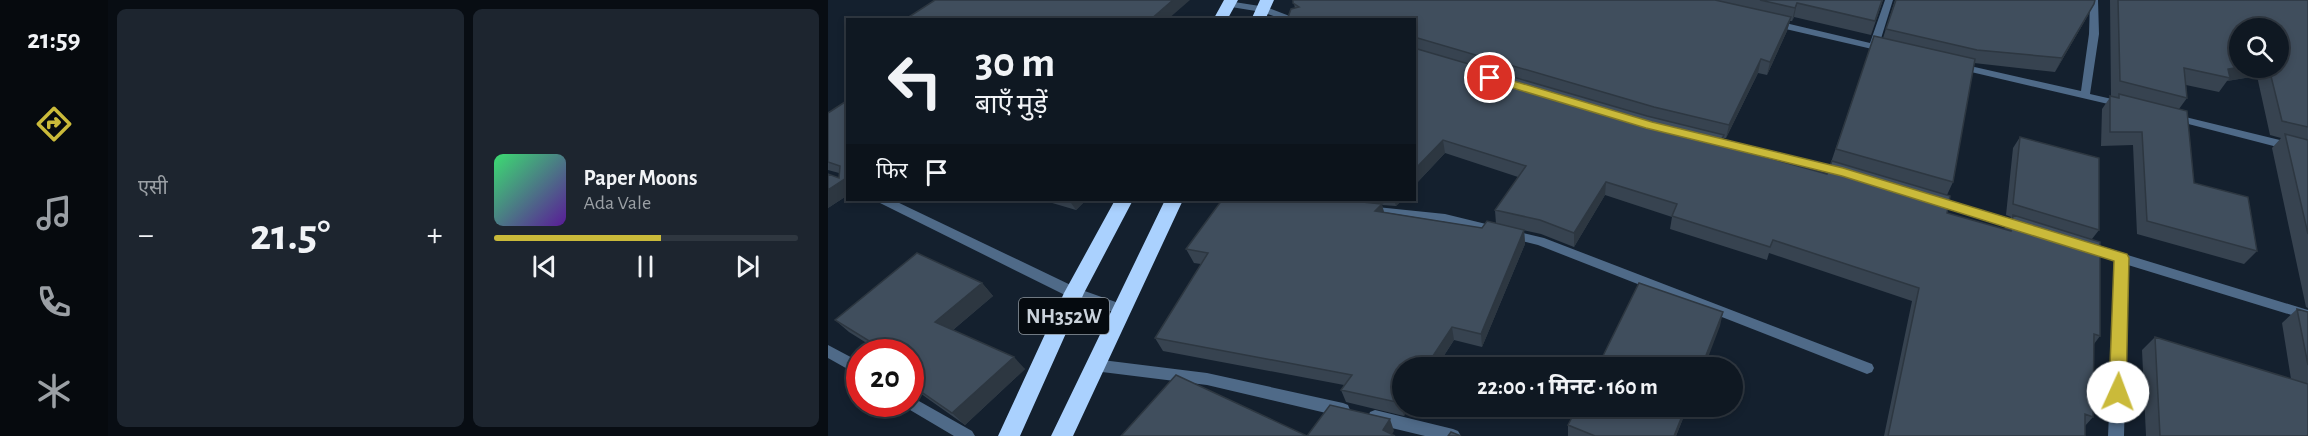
<!DOCTYPE html>
<html lang="hi">
<meta charset="utf-8">
<style>
:root{--surface:#0f1822;--page:#1d252f;--text:#f1f3f6;--muted:#9ba0a5;--line:#2f3740;--accent:#caba3a}
body{margin:0;font-family:"Alegreya Sans","Noto Sans Devanagari",sans-serif;background:var(--page);color:var(--text);height:100vh;display:flex;flex-direction:column;font-size:22px;white-space:nowrap}
*{box-sizing:border-box;margin:0}
p{font-size:20px;color:var(--muted)}
.icon{flex:none;width:33px;height:33px;fill:none;stroke:currentColor;stroke-width:2;stroke-linecap:round;stroke-linejoin:round}
.map{position:relative;flex:1;overflow:hidden}
.details{display:flex;flex-direction:column;gap:9px;padding:9px;background:#080d13;width:720px}
.details>*{flex:none}
.hud{position:absolute;left:18px;top:18px;width:570px;height:183px;border-radius:0px;box-shadow:0 3px 9px #0003,0 0 0 2px var(--line);background:#0f1822;color:var(--text);overflow:hidden}
.buttons{position:absolute;left:1401px;top:18px;display:grid;gap:12px}
.buttons a{display:grid;place-items:center;width:60px;height:60px;border-radius:50%;background:var(--surface);box-shadow:0 3px 9px #0003,0 0 0 2px var(--line);font-size:30px}
.speed{position:absolute;left:18px;top:339px;display:flex;gap:12px;font-size:30px;font-weight:700;text-align:center}
.speed>*{display:grid;place-content:center;width:78px;height:78px;border-radius:50%;background:var(--surface);box-shadow:0 3px 9px #0003,0 0 0 2px var(--line);line-height:1}
.speed .limit{border:9px solid #d22;background:#fff;color:#111}
.pin{position:absolute;display:grid;place-items:center;width:51px;height:51px;color:#fff;margin:-26px;border:3px solid #fff;border-radius:50%;box-shadow:0 2px 6px #0007}
.me{position:absolute;width:66px;margin:-33px;rotate:2deg;stroke-linejoin:round;filter:drop-shadow(0 0 4px #0008)}
.turn{display:flex;align-items:center;gap:21px;height:126px;padding:0 30px;font-size:27px}
.turn .icon{width:78px;height:78px;stroke-width:2.5}
.turn b{display:block;font-size:42px;line-height:51px}
.then{display:flex;align-items:center;height:57px;padding:0 30px;background:#0003;gap:12px;font-size:22px}
.big{font-size:45px;font-weight:700;line-height:1.1}
.details .widget{flex:1;display:flex;flex-direction:column;justify-content:center;gap:9px;min-width:0;padding:0 21px;border-radius:9px;background:var(--page)}
.song{display:flex;align-items:center;gap:18px}
.cover{width:72px;height:72px;border-radius:9px;background:linear-gradient(135deg,hsl(140 70% 55%),hsl(270 70% 35%))}
.played{height:6px;border-radius:3px;background:linear-gradient(90deg,var(--accent) 55%,var(--line) 55%)}
.keys{display:flex;justify-content:space-around;direction:ltr}
.heat{display:flex;justify-content:space-between;align-items:center;font-size:33px;direction:ltr}
.details .tiles{flex:1;display:grid;gap:9px;grid-template-columns:repeat(2,1fr)}
.trip{position:absolute;left:564px;top:357px;width:351px;height:60px;border-radius:30px;background:var(--surface);box-shadow:0 3px 9px #0003,0 0 0 2px var(--line);font-weight:700;line-height:60px;text-align:center}
main{display:flex;flex:1;min-height:0}
.tabs{display:flex;flex-direction:column;width:108px;justify-content:space-around;align-items:center;background:#060a0e;color:var(--muted)}
.tabs .icon{width:42px;height:42px}
.tabs .active{color:var(--accent)}
.tabs b{font-size:27px;color:var(--text)}
.map>svg:first-child{display:block}
</style>
<main>
<nav class="tabs">
<b>21:59</b>
<svg class="icon active" aria-label="directions" viewBox="0 0 24 24"><path d="M12 3l9 9-9 9-9-9zM9 14v-3h6M13 9l2 2-2 2"/></svg>
<svg class="icon" aria-label="music" viewBox="0 0 24 24"><path d="M9 18V5l10-2v13"/><circle cx="6" cy="18" r="3"/><circle cx="16" cy="16" r="3"/></svg>
<svg class="icon" aria-label="phone" viewBox="0 0 24 24"><path d="M5 4h4l2 5-3 2q2 4 5 5l2-3 5 2v4C11 20 4 13 5 4z"/></svg>
<svg class="icon" aria-label="climate" viewBox="0 0 24 24"><path d="M12 3v18M4 7l16 10M4 17L20 7"/></svg>
</nav>
<section class="details">
<div class="tiles">
<div class="widget"><p>एसी</p>
<div class="heat"><a>−</a><b class="big">21.5°</b><a>+</a></div>
</div>
<div class="widget">
<div class="song"><i class="cover"></i><div><b>Paper Moons</b><p>Ada Vale</p></div></div>
<div class="played"></div>
<div class="keys"><svg class="icon" aria-label="previous" viewBox="0 0 24 24"><path d="M18 5L8 12l10 7zM5 5v14"/></svg><svg class="icon" aria-label="pause" viewBox="0 0 24 24"><path d="M8 5v14M16 5v14"/></svg><svg class="icon" aria-label="next" viewBox="0 0 24 24"><path d="M6 5l10 7-10 7zM19 5v14"/></svg></div>
</div>
</div>
</section>
<div class="map">
<svg width="1480" height="436" viewBox="0 0 1480 436">
<rect width="100%" height="100%" fill="#14202e"/>
<g fill="none" stroke-linecap="round" stroke-linejoin="round">
<path fill="#4f6a88" fill-rule="evenodd" d="M1057 0H1065L1051 45 1060 47 1062 49 1057 52 945 26 940 23 945 20 1042 43Z
M1262 0H1270L1271 34 1262 94 1297 102 1298 104 1297 106 1293 107 1126 68 1124 66 1129 63 1253 91 1261 34Z
M400 1 438 7 472 20H457L434 12 397 6V2Z
M1345 114 1480 147V155L1341 119 1340 117 1341 115Z
M880 136 1017 169 1023 173 1017 177 876 143 875 140Z
M1106 196 1199 225 1201 228 1195 232 1102 203 1100 200Z
M539 206 617 214 716 238 1044 364 1046 368 1044 372 1039 374 1034 372 710 245 617 222 535 213 533 210 535 207Z
M1257 242 1480 310V320L1300 265 1296 436H1280L1288 261 1253 250 1251 247 1253 244Z
M266 359 379 373 515 403 520 405 522 410 520 415 515 417 379 385 266 371 261 369 259 365 261 361Z
M547 410 625 429 630 431 633 436H597L547 424 542 422 540 417 542 412Z"/>
<path fill="#4f6a88" fill-rule="evenodd" d="M50 200H65L251 289 299 306 301 310 299 314 294 315 241 297 52 203Z
M0 345 32 362V376L0 358Z
M82 396 144 431 147 436H126L77 407 75 404H82Z"/>
<path fill="#aad1fe" fill-rule="evenodd" d="M396 0H410L399 20H385Z
M432 0H446L437 20H423Z
M287 200H305L256 293 192 436H170L236 293Z
M337 200H355L245 436H223Z"/>
</g>
<path fill="#374350" fill-rule="evenodd" d="M465 0H1055L1043 35 966 17 964 21H962L959 31 939 75 930 73 898 138H896L894 145 999 174 1046 36 1055 38 1067 0H1267L1259 17 1227 72 1146 63 1125 182 1119 195V213L1176 229 1183 217 1178 215 1185 148 1192 137 1271 230 1264 239 1272 336 1266 344 1265 417 1257 426V436H1056L1084 301 941 253 939 260 842 229 844 217 777 195 746 247 713 234 668 224 667 210 690 177 617 153 586 186V20L467 8Z
M1282 0H1480V308L1478 307 1444 148 1453 138 1442 135 1429 76 1399 81 1391 92 1358 85 1359 98 1351 109 1366 183 1429 251 1416 264 1309 234 1305 145 1273 146 1274 109 1283 96ZM1412 28 1450 68H1412Z
M0 113 20 195 0 208V174L11 178V173L0 170Z
M214 200H258L248 210Z
M394 200H574L568 206 554 205 556 212 654 228 696 230 697 244 654 347 626 340 608 368H574V406H582L576 416 518 402 513 390 516 385 335 351 327 338 373 264 366 263 358 249Z
M154 283 165 296 125 330 197 369 137 425 82 386V352H53L21 332 7 320Z
M1469 309 1480 312V436H1318L1314 350 1327 337 1463 379 1454 323Z
M750 406H860L848 436H740V425Z"/>
<path fill="#2d3741" d="M345 0H362L339 20H322Z
M969 3 966 17 964 21 967 8Z
M1266 4 1259 17 1227 72 1234 58Z
M963 17 959 31 939 75 942 62Z
M933 59 930 73 898 138 901 125Z
M1412 67V68H1436L1429 76 1399 81 1402 78 1400 69Z
M615 140 617 153 586 186V170Z
M20 177V195L0 208V190Z
M778 182 777 195 746 247V233Z
M241 200H258L248 210Z
M566 200H574L568 206Z
M554 204 557 218 547 211Z
M696 230 697 244 654 347 653 334Z
M154 283 165 296 120 334 107 322Z
M895 312 892 326 876 368H873Z
M624 327 626 340 608 368H597Z
M186 357 197 369 137 425 124 413Z
M574 401V406H582L576 416 573 403Z
M858 406H860L848 436H846Z
M562 419 566 431 563 436 555 430Z"/>
<path fill="#404e5d" stroke="#2d3741" stroke-width="1.5" d="M107 0H345L322 20H76Z
M465 0H887L963 17 942 62 933 59 901 125 826 107 586 37V20H459L463 9 471 7 465 3Z
M932 0H1054L1047 21 969 3 967 8Z
M1068 0H1267L1266 4 1234 58 1149 50 1058 29Z
M1290 0H1480V127L1454 121 1441 68H1450V28H1412V67L1400 69 1402 78 1356 68 1359 98 1292 81Z
M1046 36 1147 59 1125 182 1008 149Z
M586 48 819 116 896 135 891 144 999 174 1004 161 1122 196 1119 213 1183 231 1185 215 1272 242V336L1266 334 1265 417 1257 414V436H1060L1091 288 945 240 942 247 844 216 849 204 778 182 746 233 712 220 667 210 698 166 615 140 586 170Z
M1291 94 1359 111 1366 183 1420 197 1429 251 1319 221 1314 132H1282V96L1291 98Z
M20 100V177L0 190V174L11 178 12 166 0 162V113Z
M1457 134 1480 140V234Z
M1192 137 1271 158V230L1185 204Z
M394 200H514L554 204 547 211 654 228 659 221 696 230 653 334 624 327 597 368H574V401L573 403 513 390 524 375 327 338 380 253 358 249Z
M89 253 154 283 107 322 186 357 124 413 82 384V352H59L7 320Z
M811 283 895 312 873 368H769Z
M1469 309 1480 312V365Z
M1327 337 1480 384V436H1332Z
M348 375 479 436 502 405 562 419 555 430 567 436H293Z
M750 406H858L846 436H767L740 425Z
M623 432 633 436H620Z"/>
<path fill="#caba3a" stroke="#837926" stroke-width="1.5" d="M662 74 824 122 1015 168 1299 254 1301 258 1298 392 1295 397 1290 399 1284 397 1281 392 1286 261 1014 176 818 128 658 80V75Z"/>
<g text-anchor="middle" dominant-baseline="central" stroke-width="6" stroke-linejoin="round" paint-order="stroke">
<rect fill="#050a0f" stroke="#8f969e" stroke-width="1.5" x="191" y="298" width="90" height="36" rx="4.5"/>
<g font-size="21" font-weight="bold" fill="#cad2db">
<text x="236" y="316">NH352W</text>
</g>
</g>
</svg>
<div class="buttons">
<a><svg class="icon" aria-label="search" viewBox="0 0 24 24"><circle cx="10" cy="10" r="6"/><path d="M15 15l6 6"/></svg></a>
</div>
<div class="speed"><div class="limit">20</div></div>
<div class="pin" style="left:662px;top:78px;background:#d93025"><svg class="icon" aria-label="arrive" viewBox="0 0 24 24"><path d="M6 21V4h12l-3 4 3 4H6"/></svg></div>
<svg class="me" style="left:1290px;top:392px" viewBox="-20 -20 40 40"><circle r="19" fill="#fff"/><path d="M0-13L10 11 0 6-10 11z" fill="#caba3a"/></svg>
<div class="trip">22:00 · 1 मिनट · 160 m</div>
<div class="hud">
<div class="turn"><svg class="icon" aria-label="left" viewBox="0 0 24 24"><path d="M17 20v-9H6M10 6l-5 5 5 5"/></svg><div><b>30 m</b>बाएँ मुड़ें</div></div>
<div class="then">फिर<svg class="icon" aria-label="arrive" viewBox="0 0 24 24"><path d="M6 21V4h12l-3 4 3 4H6"/></svg></div>
</div>
</div>
</main>
